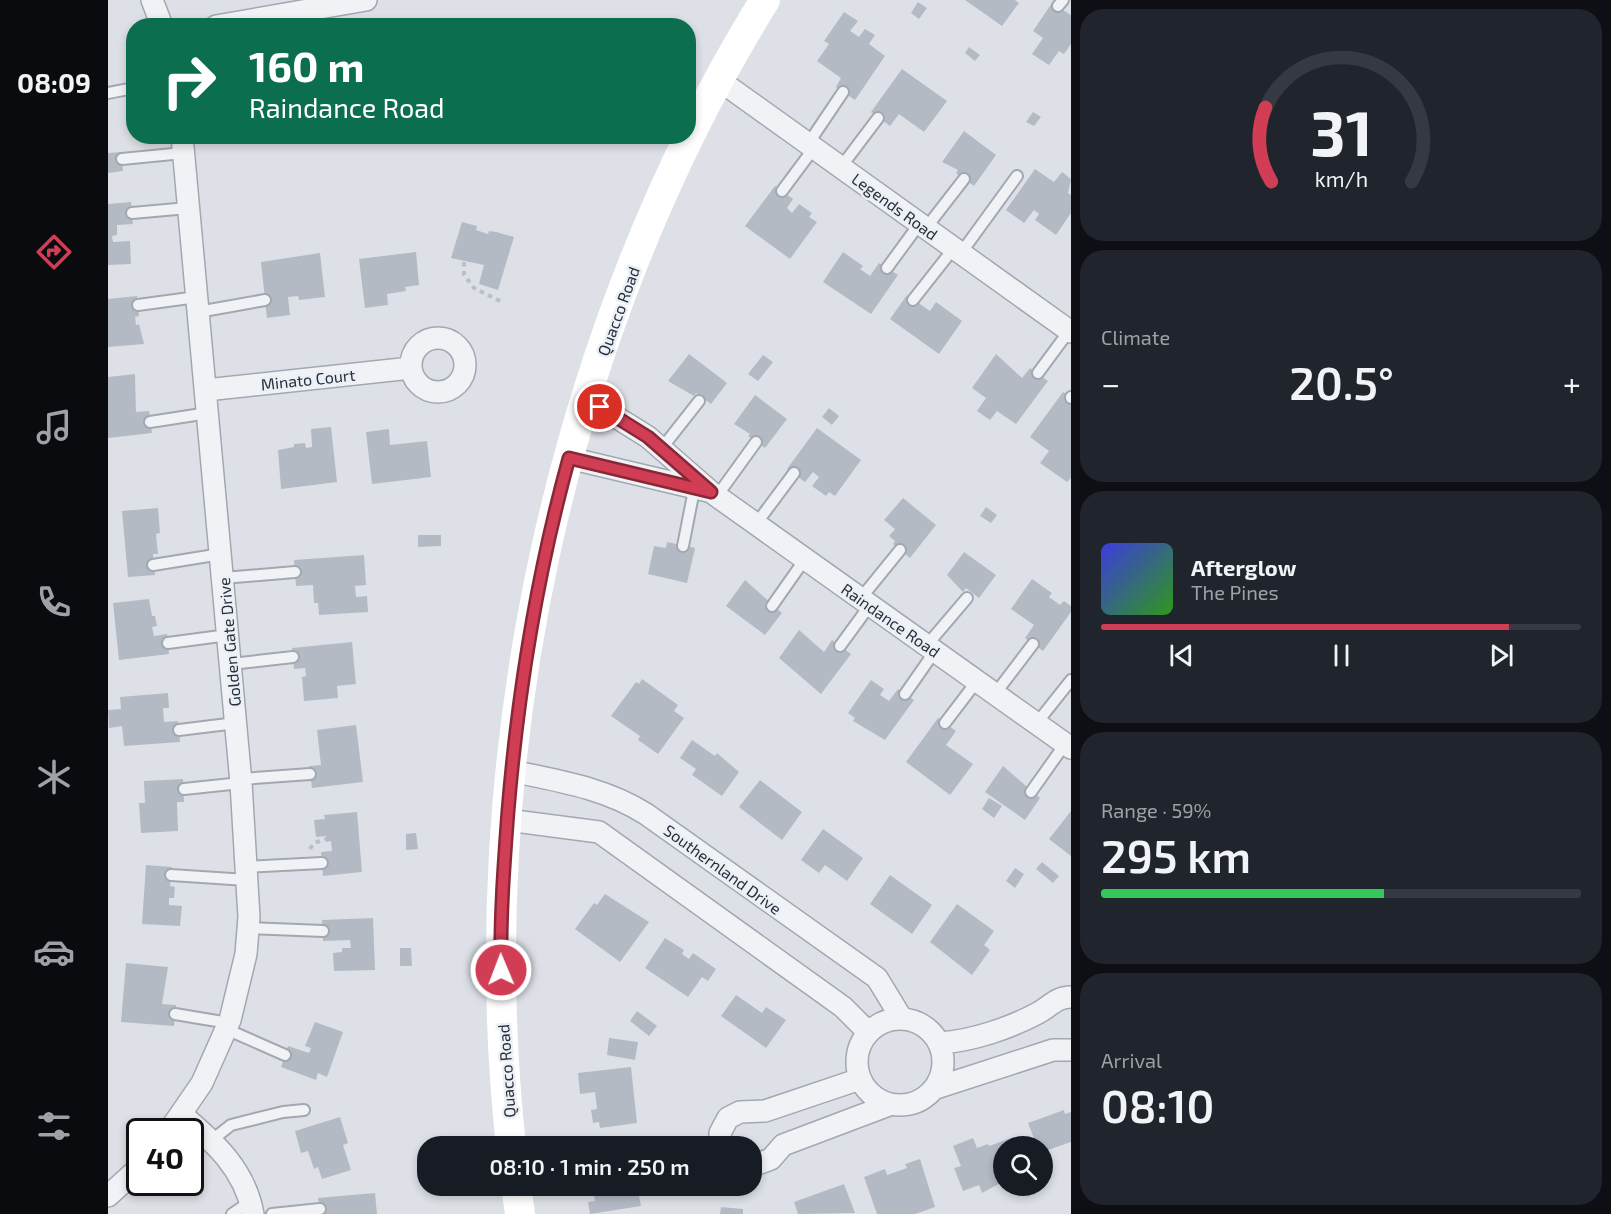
<!DOCTYPE html>
<meta charset="utf-8">
<style>
:root{--surface:#171b24;--page:#20242c;--text:#f1f3f6;--muted:#9ea1a6;--line:#363941;--accent:#d13d54}
body{margin:0;font-family:"Exo 2",sans-serif;background:var(--page);color:var(--text);height:100vh;display:flex;flex-direction:column;font-size:22px;white-space:nowrap}
*{box-sizing:border-box;margin:0}
p{font-size:20px;color:var(--muted)}
.icon{flex:none;width:33px;height:33px;fill:none;stroke:currentColor;stroke-width:2;stroke-linecap:round;stroke-linejoin:round}
.map{position:relative;flex:1;overflow:hidden}
.panel{display:flex;flex-direction:column;gap:9px;padding:9px;background:#0d0f14;width:540px}
.panel>*{flex:none}
.banner{position:absolute;left:18px;top:18px;width:570px;height:126px;border-radius:24px;box-shadow:0 3px 9px #0003;background:#0b6e4f;color:#fff;overflow:hidden}
.buttons{position:absolute;left:885px;top:1136px;display:grid;gap:12px}
.buttons a{display:grid;place-items:center;width:60px;height:60px;border-radius:50%;background:var(--surface);box-shadow:0 3px 9px #0003;font-size:30px}
.speed{position:absolute;left:18px;top:1118px;display:flex;gap:12px;font-size:30px;font-weight:700;text-align:center}
.speed>*{display:grid;place-content:center;width:78px;height:78px;border-radius:50%;background:var(--surface);box-shadow:0 3px 9px #0003;line-height:1}
.speed .limit{border:3px solid #111;border-radius:9px;background:#fff;color:#111}
.pin{position:absolute;display:grid;place-items:center;width:51px;height:51px;color:#fff;margin:-26px;border:3px solid #fff;border-radius:50%;box-shadow:0 2px 6px #0007}
.me{position:absolute;width:66px;margin:-33px;rotate:359deg;stroke-linejoin:round;filter:drop-shadow(0 0 4px #0008)}
.turn{display:flex;align-items:center;gap:21px;height:126px;padding:0 24px;font-size:27px}
.turn .icon{width:78px;height:78px;stroke-width:2.5}
.turn b{display:block;font-size:42px;line-height:51px}
.big{font-size:45px;font-weight:600;line-height:1.1}
.panel .tile{flex:1;display:flex;flex-direction:column;justify-content:center;gap:9px;min-width:0;padding:0 21px;border-radius:24px;background:var(--page)}
.panel .dial{align-items:center;gap:0}
.dial svg{height:156px;overflow:visible;fill:none;stroke:var(--line);stroke-width:7;stroke-linecap:round;text-anchor:middle}
.dial text{fill:var(--text);stroke:none}
.song{display:flex;align-items:center;gap:18px}
.cover{width:72px;height:72px;border-radius:9px;background:linear-gradient(135deg,hsl(240 70% 55%),hsl(110 70% 35%))}
.played{height:6px;border-radius:3px;background:linear-gradient(90deg,var(--accent) 85%,var(--line) 85%)}
.keys{display:flex;justify-content:space-around;direction:ltr}
.heat{display:flex;justify-content:space-between;align-items:center;font-size:33px;direction:ltr}
.charge{height:9px;border-radius:4px;background:linear-gradient(90deg,#34c759 59%,var(--line) 0)}
.trip{position:absolute;left:309px;top:1136px;width:345px;height:60px;border-radius:24px;background:var(--surface);box-shadow:0 3px 9px #0003;font-weight:600;line-height:60px;text-align:center}
main{display:flex;flex:1;min-height:0}
.menu{display:flex;flex-direction:column;width:108px;justify-content:space-around;align-items:center;background:#090b0e;color:var(--muted)}
.menu .icon{width:42px;height:42px}
.menu .on{color:var(--accent)}
.menu b{font-size:27px;color:var(--text)}
.map>svg:first-child{display:block}
</style>
<main>
<nav class="menu">
<b>08:09</b>
<svg class="icon on" aria-label="directions" viewBox="0 0 24 24"><path d="M12 3l9 9-9 9-9-9zM9 14v-3h6M13 9l2 2-2 2"/></svg>
<svg class="icon" aria-label="music" viewBox="0 0 24 24"><path d="M9 18V5l10-2v13"/><circle cx="6" cy="18" r="3"/><circle cx="16" cy="16" r="3"/></svg>
<svg class="icon" aria-label="phone" viewBox="0 0 24 24"><path d="M5 4h4l2 5-3 2q2 4 5 5l2-3 5 2v4C11 20 4 13 5 4z"/></svg>
<svg class="icon" aria-label="climate" viewBox="0 0 24 24"><path d="M12 3v18M4 7l16 10M4 17L20 7"/></svg>
<svg class="icon" aria-label="car" viewBox="0 0 24 24"><path d="M5 17H2v-5l4-1 3-4h7l3 4 3 1v5h-3M9 17h6M6 11h13"/><circle cx="7" cy="17" r="2"/><circle cx="17" cy="17" r="2"/></svg>
<svg class="icon" aria-label="filters" viewBox="0 0 24 24"><path d="M4 7h16M4 17h16"/><circle cx="9" cy="7" r="2"/><circle cx="15" cy="17" r="2"/></svg>
</nav>
<div class="map">
<svg width="963" height="1214" viewBox="0 0 963 1214">
<rect width="100%" height="100%" fill="#dde1e7"/>
<path fill="#b4bac4" d="M857 0H907L911 3 894 26Z
M810 2 819 8 811 19 803 13Z
M944 3 963 15V44L956 54 951 51 941 65 924 54 935 38 925 31Z
M736 12 750 21 742 31 751 37 757 29 767 35 761 44 777 56 747 100 728 87 733 78 709 61 721 44 716 41Z
M861 47 872 55 867 61 857 53Z
M794 69 839 101 816 132 791 114 782 126 763 112Z
M925 112 933 117 926 126 918 122Z
M856 131 888 155 866 186 848 173 850 170 834 162Z
M13 152 15 171 0 173V153Z
M927 169 946 182 954 172 963 179 960 193 963 195V213L948 235 927 220 931 214 926 210 916 223 898 210Z
M667 186 685 199 679 208 684 213 691 204 704 213 701 217 709 222 682 259 637 226Z
M23 202 25 224 9 225V235L4 236 5 242 22 241 23 264 0 265V204Z
M354 222 369 226 368 230 380 234 381 231 388 232 406 237 390 290 371 284 376 265 343 258Z
M308 252 311 285 297 287 298 291 279 294 280 305 257 308 251 259Z
M735 252 755 266 752 269 762 276 771 263 790 275 763 314 715 282Z
M212 253 217 297 191 300 190 296 180 297 182 315 159 318 153 262Z
M799 295 822 311 828 302 854 321 831 354 782 319Z
M29 296 31 316 27 317 28 325 31 324 36 344 0 347V299Z
M581 354 619 383 603 404 588 393 586 396 560 381Z
M888 354 914 378 922 368 940 381 908 424 889 411 882 420 869 411 878 398 864 388Z
M655 355 665 362 650 381 640 374Z
M27 374 28 412 41 411 44 433 0 438V377Z
M955 392 963 398V478L959 482 932 463 941 451 922 437Z
M647 395 679 419 657 448 640 436 642 434 626 424Z
M721 408 731 416 724 425 714 417Z
M223 427 229 482 173 489 170 450 186 447V444L197 443 198 448 204 447 203 429Z
M709 428 753 460 727 496 721 492 718 496 704 486 711 477 705 472 697 482 679 469Z
M281 429 282 445 319 441 323 477 264 484 258 432Z
M795 498 828 525 802 558 785 544 787 541 781 536 787 529 776 520Z
M878 507 889 515 883 523 872 516Z
M50 508 52 533 48 534 50 554H45L47 575 20 577 14 511Z
M310 535H333V546L310 547Z
M559 542 587 548 579 583 540 574 546 546 558 548Z
M856 552 888 575 871 598 858 588 855 592 839 575Z
M256 555 258 585 247 586 248 597 259 596 260 612 211 615 210 603H206L205 585 188 586 186 560Z
M924 579 944 593 941 597 952 605 956 601 963 606V612L935 651 917 638 926 625 903 609Z
M637 580 674 613 657 635 618 606Z
M41 599 44 616H47L49 626 44 627 46 636 59 634 61 654 11 660 5 603Z
M691 630 716 652 724 640 743 654 713 694 671 658Z
M244 642 248 684 229 686 230 698 196 701 194 677 198 676 197 668 186 669 184 648Z
M534 679 570 705 566 711 576 718 550 754 530 740 532 736 503 716 528 682 531 684Z
M763 680 776 689 772 695 781 701 790 689 806 700 777 740 745 721 747 718 740 713Z
M60 693 61 708H55L56 722 70 721 72 742 16 746 14 726 1 728 0 710 13 709 12 697Z
M830 718 848 731 838 745 865 764 842 795 798 762Z
M248 725 255 782 204 788 201 766 213 765 209 730Z
M584 740 607 756 609 753 631 772 614 796 584 775 588 769 572 758Z
M895 766 932 798 917 820 877 792Z
M75 779 76 802H69L70 831 33 833 31 803H37L36 781Z
M652 780 694 812 674 840 631 807Z
M881 798 894 806 886 818 874 809Z
M963 811V856L941 839Z
M249 812 254 872 215 876 213 852 224 851 223 841 218 842V836L208 837 206 820 217 819 216 815Z
M715 829 755 858 739 881 717 865 711 873 693 860Z
M308 833 310 849 298 850V834Z
M934 862 951 876 945 883 928 869Z
M38 865 64 867 62 886 67 887 66 898H61V905L74 906 72 926 34 924Z
M907 868 916 874 907 888 898 881Z
M782 875 824 905 804 934 762 904Z
M497 894 541 922 512 962 467 929 486 903 489 905Z
M849 904 886 931 876 945 882 950 864 975 822 942Z
M265 918 267 970 226 971 225 953 234 952V948H243L242 940 215 941 214 920Z
M557 938 576 950 574 954 581 959 585 953 608 969 600 981 594 977 580 997 537 968Z
M292 948H303L304 966H292Z
M18 963 60 967 54 1004 68 1005 66 1026 13 1022Z
M628 995 654 1013 658 1007 678 1020 658 1048 613 1016Z
M529 1011 549 1026 541 1036 522 1021Z
M207 1022 235 1032 219 1077 210 1073 208 1080 173 1067 180 1046 201 1053 203 1048 197 1046Z
M501 1038 530 1042 527 1060 499 1055Z
M523 1067 529 1123 492 1128 491 1122 485 1123 483 1110 489 1109 487 1092 472 1094 470 1073Z
M956 1110 957 1114 963 1112V1142L934 1152V1146H929L920 1123Z
M232 1117 240 1143 235 1145 243 1170 214 1179 210 1167 206 1169 200 1151 193 1153 187 1131Z
M906 1137 910 1146H896V1181L874 1193 871 1185 855 1191 846 1168 853 1166 845 1146 865 1138 869 1148 880 1144 881 1146Z
M812 1159 827 1207 807 1214H769L756 1177 777 1169 779 1175 799 1168 797 1164Z
M736 1184 747 1213 690 1214 686 1202Z
M484 1185H529L533 1206 482 1214 480 1202 487 1201Z
M267 1193 269 1214H212L210 1198Z
M613 1207 635 1209V1214H612Z"/>
<g fill="none" stroke-linecap="round" stroke-linejoin="round">
<defs>
<path id="lane" d="M950 6 955 0
M0 93 26 88
M700 144 735 92
M14 159 75 153
M733 167 770 118
M674 191 706 148
M24 213 80 208
M818 228 856 179
M853 253 909 176
M779 268 812 223
M805 300 846 248
M30 305 89 297
M90 312 157 300
M930 373 961 331
M963 398V397
M42 422 100 413
M554 448 591 401
M609 496 648 442
M648 524 686 473
M575 546 586 490
M45 565 113 554
M115 578 187 572
M753 598 792 550
M664 606 697 559
M60 643 120 635
M819 645 859 598
M732 646 762 605
M123 664 185 657
M797 694 827 651
M887 694 925 644
M837 723 869 681
M928 724 963 680
M71 730 128 723
M133 779 202 774
M76 789 133 783
M923 792 957 744
M138 867 214 863
M63 875 139 880
M140 928 215 931
M67 1014 121 1023
M118 1029 177 1055
M104 1140 123 1125 175 1112 196 1110
M124 1214 142 1202
M164 1214 212 1209"/>
<path id="street" d="M44 0 54 26
M108 26 258 0
M611 80 963 332
M303 365a27 27 0 1 1 54 0a27 27 0 1 1-54 0Z
M98 390 303 368
M479 399 540 437 603 492 963 748
M461 458 600 491
M403 771C451 781 497 788 538 814L769 978 794 1019
M399 820 491 832 735 1007 760 1032
M749 1062a43 43 0 1 1 86 0a43 43 0 1 1-86 0Z
M832 1043C864 1041 902 1028 930 1013 943 1006 948 997 963 997
M828 1088 945 1050H963
M73 1114C106 1142 137 1169 145 1214
M61 1131 94 1083 122 1020 138 954 141 917 133 783 74 136
M613 1146 612 1133 620 1118 632 1112 657 1111 752 1079
M644 1166 663 1159 675 1145 781 1105
M0 1196 32 1167"/>
</defs>
<use href="#lane" stroke="#a2a8b1" stroke-width="14"/>
<use href="#street" stroke="#a2a8b1" stroke-width="24"/>
<path stroke="#bbbfc6" stroke-width="4" stroke-dasharray="4.5 4.5" stroke-linecap="butt" d="M356 262V275L366 288 394 302
M202 849 206 843 218 839"/>
<use href="#lane" stroke="#f0f2f6" stroke-width="10"/>
<use href="#street" stroke="#f0f2f6" stroke-width="21"/>
<path stroke="#fff" stroke-width="30" d="M403 1146C361 761 452 329 657 0
M408 1185 412 1214"/>
</g>
<g fill="none" stroke-linecap="round" stroke-linejoin="round">
<defs>
<path id="route" d="M393 970C392 917 396 864 400 811 410 691 429 574 461 458L603 492 540 437 492 407"/>
</defs>
<use href="#route" stroke="#882837" stroke-width="15"/>
<use href="#route" stroke="#d13d54" stroke-width="10"/>
</g>
<g text-anchor="middle" dominant-baseline="central" stroke-width="5" stroke-linejoin="round" paint-order="stroke">
<g font-size="16" fill="#262f3e" stroke="#ecf0f5">
<text transform="translate(787 206) rotate(36)">Legends Road</text>
<text transform="translate(510 311) rotate(-70)">Quacco Road</text>
<text transform="translate(200 379) rotate(-6)">Minato Court</text>
<text transform="translate(783 620) rotate(35)">Raindance Road</text>
<text transform="translate(121 642) rotate(-95)">Golden Gate Drive</text>
<text transform="translate(615 869) rotate(36)">Southernland Drive</text>
<text transform="translate(398 1071) rotate(-94)">Quacco Road</text>
</g>
</g>
</svg>
<div class="buttons">
<a><svg class="icon" aria-label="search" viewBox="0 0 24 24"><circle cx="10" cy="10" r="6"/><path d="M15 15l6 6"/></svg></a>
</div>
<div class="speed"><div class="limit">40</div></div>
<div class="pin" style="left:492px;top:407px;background:#d93025"><svg class="icon" aria-label="arrive" viewBox="0 0 24 24"><path d="M6 21V4h12l-3 4 3 4H6"/></svg></div>
<svg class="me" style="left:393px;top:970px" viewBox="-20 -20 40 40"><circle r="17" fill="#d13d54" stroke="#fff" stroke-width="3"/><path d="M0-11L8 9 0 5-8 9z" fill="#fff"/></svg>
<div class="trip">08:10 · 1 min · 250 m</div>
<div class="banner">
<div class="turn"><svg class="icon" aria-label="right" viewBox="0 0 24 24"><path d="M7 20v-9h11M14 6l5 5-5 5"/></svg><div><b>160 m</b>Raindance Road</div></div>
</div>
</div>
<section class="panel">
<div class="tile dial"><svg viewBox="0 0 100 80">
<path d="M14 69A42 42 0 1 1 86 69"/>
<path d="M14 69A42 42 0 0 1 11 31" stroke="#d13d54"/>
<text x="50" y="56" font-size="32" font-weight="700">31</text>
<text x="50" y="72" font-size="11">km/h</text>
</svg></div>
<div class="tile"><p>Climate</p>
<div class="heat"><a>−</a><b class="big">20.5°</b><a>+</a></div>
</div>
<div class="tile">
<div class="song"><i class="cover"></i><div><b>Afterglow</b><p>The Pines</p></div></div>
<div class="played"></div>
<div class="keys"><svg class="icon" aria-label="previous" viewBox="0 0 24 24"><path d="M18 5L8 12l10 7zM5 5v14"/></svg><svg class="icon" aria-label="pause" viewBox="0 0 24 24"><path d="M8 5v14M16 5v14"/></svg><svg class="icon" aria-label="next" viewBox="0 0 24 24"><path d="M6 5l10 7-10 7zM19 5v14"/></svg></div>
</div>
<div class="tile"><p>Range · 59%</p><b class="big">295 km</b><div class="charge"></div></div>
<div class="tile"><p>Arrival</p><b class="big">08:10</b></div>
</section>
</main>
